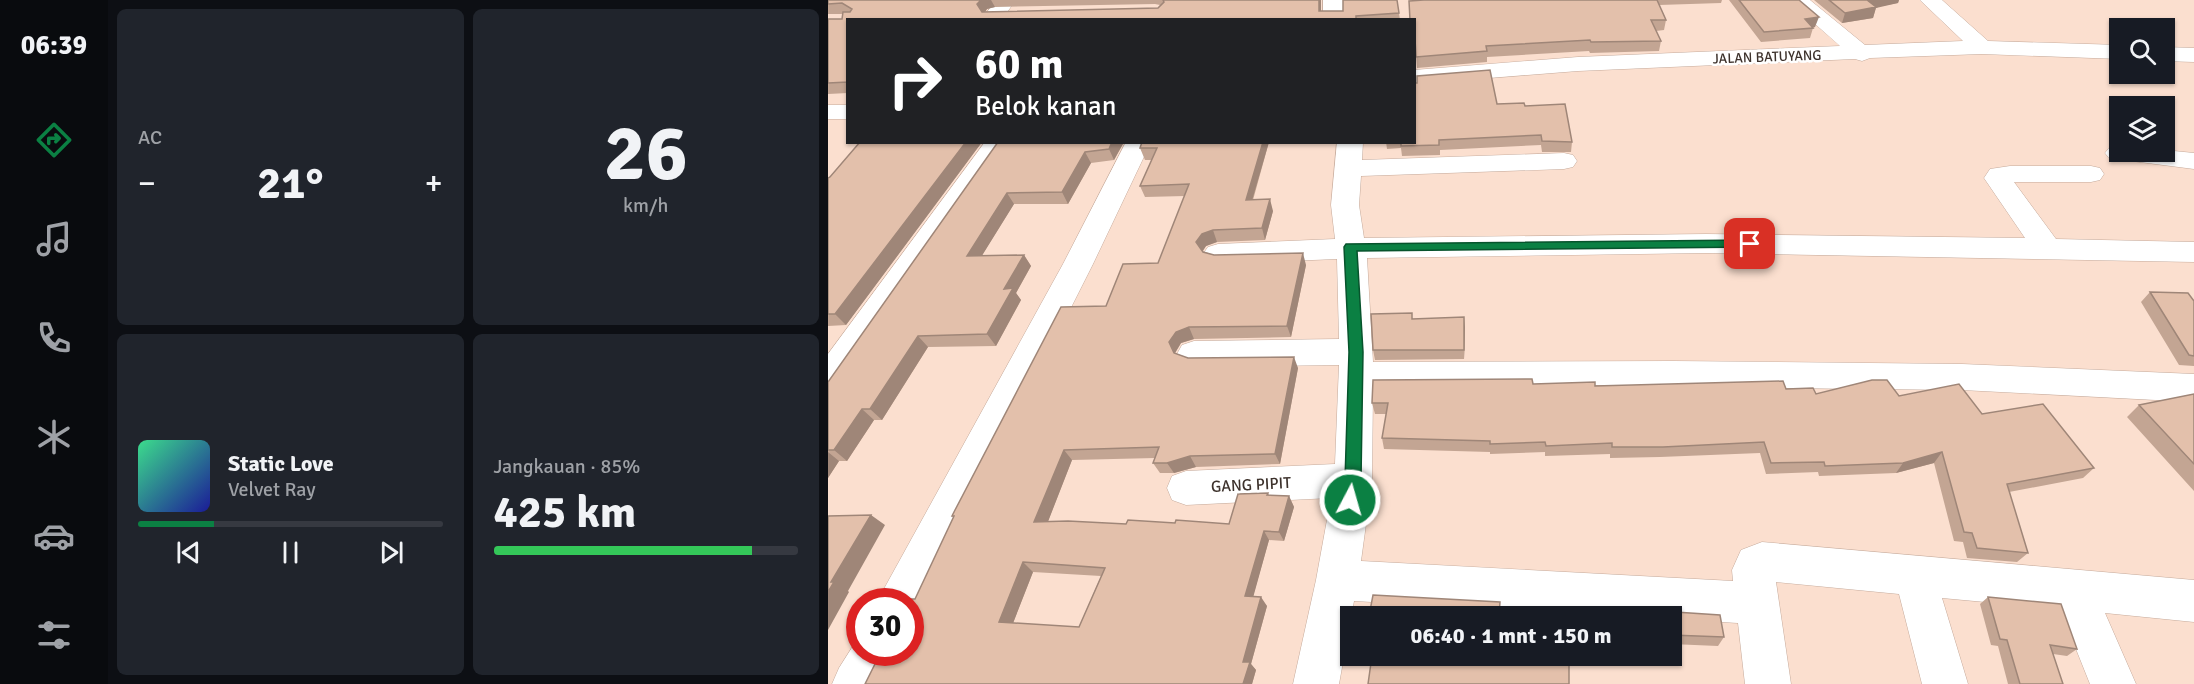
<!DOCTYPE html>
<html lang="id">
<meta charset="utf-8">
<style>
:root{--surface:#171b24;--page:#20242c;--text:#f1f3f6;--muted:#9ea1a6;--line:#363941;--accent:#0b8043}
body{margin:0;font-family:Signika,sans-serif;background:var(--page);color:var(--text);height:100vh;display:flex;flex-direction:column;font-size:22px;white-space:nowrap}
*{box-sizing:border-box;margin:0}
p{font-size:20px;color:var(--muted)}
.icon{flex:none;width:33px;height:33px;fill:none;stroke:currentColor;stroke-width:2;stroke-linecap:round;stroke-linejoin:round}
.map{position:relative;flex:1;overflow:hidden}
.panel{display:flex;flex-direction:column;gap:9px;padding:9px;background:#0d0f14;width:720px}
.panel>*{flex:none}
.hud{position:absolute;left:18px;top:18px;width:570px;height:126px;border-radius:0px;box-shadow:0 2px 4px #0004;background:#202124;color:#fff;overflow:hidden}
.buttons{position:absolute;left:1281px;top:18px;display:grid;gap:12px}
.buttons a{display:grid;place-items:center;width:66px;height:66px;border-radius:0px;background:var(--surface);box-shadow:0 2px 4px #0004;font-size:30px}
.speed{position:absolute;left:18px;top:588px;display:flex;gap:12px;font-size:30px;font-weight:700;text-align:center}
.speed>*{display:grid;place-content:center;width:78px;height:78px;border-radius:50%;background:var(--surface);box-shadow:0 2px 4px #0004;line-height:1}
.speed .limit{border:9px solid #d22;background:#fff;color:#111}
.pin{position:absolute;display:grid;place-items:center;width:51px;height:51px;color:#fff;margin:-26px;border-radius:12px;box-shadow:0 3px 9px #0006}
.me{position:absolute;width:66px;margin:-33px;rotate:6deg;stroke-linejoin:round;filter:drop-shadow(0 0 4px #0008)}
.turn{display:flex;align-items:center;gap:21px;height:126px;padding:0 30px;font-size:27px}
.turn .icon{width:78px;height:78px;stroke-width:2.5}
.turn b{display:block;font-size:42px;line-height:51px}
.big{font-size:45px;font-weight:700;line-height:1.1}
.panel .tile{flex:1;display:flex;flex-direction:column;justify-content:center;gap:9px;min-width:0;padding:0 21px;border-radius:9px;background:var(--page)}
.panel .dial{align-items:center;gap:0}
.dial b{font-size:78px;line-height:1}
.song{display:flex;align-items:center;gap:18px}
.cover{width:72px;height:72px;border-radius:9px;background:linear-gradient(135deg,hsl(150 70% 55%),hsl(240 70% 35%))}
.played{height:6px;border-radius:3px;background:linear-gradient(90deg,var(--accent) 25%,var(--line) 25%)}
.keys{display:flex;justify-content:space-around;direction:ltr}
.heat{display:flex;justify-content:space-between;align-items:center;font-size:33px;direction:ltr}
.charge{height:9px;border-radius:4px;background:linear-gradient(90deg,#34c759 85%,var(--line) 0)}
.panel .tiles{flex:1;display:grid;gap:9px;grid-template-columns:repeat(2,1fr)}
.trip{position:absolute;left:512px;top:606px;width:342px;height:60px;border-radius:0px;background:var(--surface);box-shadow:0 2px 4px #0004;font-weight:700;line-height:60px;text-align:center}
main{display:flex;flex:1;min-height:0}
.dock{display:flex;flex-direction:column;width:108px;justify-content:space-around;align-items:center;background:#090b0e;color:var(--muted)}
.dock .icon{width:42px;height:42px}
.dock .active{color:var(--accent)}
.dock b{font-size:27px;color:var(--text)}
.map>svg:first-child{display:block}
</style>
<main>
<nav class="dock">
<b>06:39</b>
<svg class="icon active" aria-label="directions" viewBox="0 0 24 24"><path d="M12 3l9 9-9 9-9-9zM9 14v-3h6M13 9l2 2-2 2"/></svg>
<svg class="icon" aria-label="music" viewBox="0 0 24 24"><path d="M9 18V5l10-2v13"/><circle cx="6" cy="18" r="3"/><circle cx="16" cy="16" r="3"/></svg>
<svg class="icon" aria-label="phone" viewBox="0 0 24 24"><path d="M5 4h4l2 5-3 2q2 4 5 5l2-3 5 2v4C11 20 4 13 5 4z"/></svg>
<svg class="icon" aria-label="climate" viewBox="0 0 24 24"><path d="M12 3v18M4 7l16 10M4 17L20 7"/></svg>
<svg class="icon" aria-label="car" viewBox="0 0 24 24"><path d="M5 17H2v-5l4-1 3-4h7l3 4 3 1v5h-3M9 17h6M6 11h13"/><circle cx="7" cy="17" r="2"/><circle cx="17" cy="17" r="2"/></svg>
<svg class="icon" aria-label="filters" viewBox="0 0 24 24"><path d="M4 7h16M4 17h16"/><circle cx="9" cy="7" r="2"/><circle cx="15" cy="17" r="2"/></svg>
</nav>
<section class="panel">
<div class="tiles">
<div class="tile"><p>AC</p>
<div class="heat"><a>−</a><b class="big">21°</b><a>+</a></div>
</div>
<div class="tile dial"><b>26</b><p>km/h</p></div>
<div class="tile">
<div class="song"><i class="cover"></i><div><b>Static Love</b><p>Velvet Ray</p></div></div>
<div class="played"></div>
<div class="keys"><svg class="icon" aria-label="previous" viewBox="0 0 24 24"><path d="M18 5L8 12l10 7zM5 5v14"/></svg><svg class="icon" aria-label="pause" viewBox="0 0 24 24"><path d="M8 5v14M16 5v14"/></svg><svg class="icon" aria-label="next" viewBox="0 0 24 24"><path d="M6 5l10 7-10 7zM19 5v14"/></svg></div>
</div>
<div class="tile"><p>Jangkauan · 85%</p><b class="big">425 km</b><div class="charge"></div></div>
</div>
</section>
<div class="map">
<svg width="1366" height="684" viewBox="0 0 1366 684">
<rect width="100%" height="100%" fill="#fbdfcf"/>
<g fill="none" stroke-linecap="round" stroke-linejoin="round">
<defs>
<path id="minor" d="M168 0H188L174 19H160L157 15Z
M495 0H515V20H495Z
M960 0H982L1037 45 1135 41 1092 0H1114L1160 41 1292 45V59L1154 54 1042 58 1034 61 1027 59 750 71 586 84V70L750 57 1012 46Z
M1336 47 1366 48V62L1336 61Z
M0 105H20V119H0Z
M157 142H182L12 390 0 394V354Z
M298 142H323L265 264 87 617 82 619V602H51L57 587 235 264Z
M509 142H535L534 160 736 153 745 155 749 161 745 167 736 169 533 176 531 205 536 238 878 234 1197 238 1156 178 1162 169 1182 166H1263L1272 168 1276 174 1272 180 1263 182H1186L1228 239 1366 242V262L878 253 539 258 545 362 845 361 1134 364 1366 374V402L1134 390 845 387 545 389 544 480 533 561 905 581 904 570 913 550 934 542 1366 580V622L1277 613 1308 684H1262L1232 609 1114 598 1140 684H1094L1071 594 948 582 963 684H917L910 623 843 619V616H797L526 601 511 684H465L488 580 503 498 358 505 344 500 339 488 344 476 358 471 507 464 511 365 366 367 354 363 349 354 354 345 366 341 511 339 509 259 390 264 380 261 375 254 380 247 390 244 507 239 503 205Z
M1290 145 1292 152 1336 150 1366 153V169L1281 158 1277 153 1281 148Z
M32 635V652H67L52 684H4L11 668Z"/>
</defs>
<use href="#minor" stroke="#c5aa9b" stroke-width="1"/>
<use href="#minor" fill="#fff" fill-rule="evenodd"/>
</g>
<path fill="#c3a593" fill-rule="evenodd" d="M0 0H493V11H515L569 0 572 20H20V93L0 94V19H14L15 14H0ZM327 4 332 5 330 8 157 12 159 9 167 7Z
M596 0H894L893 3 831 5 838 20 836 30 828 31 833 41 831 51 762 53 761 51 659 57V62L589 68 587 41H586V20Z
M901 0H971L987 27 985 28 982 38 933 42Z
M986 0H1071L1070 3 1048 7 1045 18 1014 23Z
M669 104 697 106 744 142 743 152H714L713 145 612 150V155L574 156 573 148 559 149 558 142H586Z
M32 142H154L18 325 0 326V178L2 177Z
M170 142H296L286 160 263 163 240 204H186L154 255H196L203 266 188 293 193 300 168 346 100 347 54 420H46L19 461H11L0 478V382Z
M441 142 425 200 445 211 437 240 389 242 378 246 374 251 386 255 478 265 463 337 366 339 353 343 347 353 360 358 470 368 452 464 368 467 346 473H332L325 463 327 458 244 460 220 521 298 524 347 523 401 524 440 493 441 495 461 496 466 507 456 541 441 540 425 596 439 606 423 664 428 670 424 684 87 599 126 518 124 516 278 306 330 263 357 196 317 197 312 186 324 160H317L312 148ZM205 572 273 576 251 627 185 623Z
M1322 292 1366 301V366L1351 365 1313 302Z
M585 319 637 327 636 359 547 360 545 350Z
M705 384 958 389 988 394 1071 396 1154 414 1266 468 1255 478 1181 492 1200 553 1189 562 1139 558 1135 542 1126 541 1106 463 1068 473 991 476 990 472 938 474 932 453 832 457 782 458V454L717 456V452L662 454V452L556 449 554 438 558 414H547L544 403Z
M1366 394V491L1299 417 1311 405Z
M1160 597 1249 649 1239 656 1225 654 1235 684H1180L1170 646 1163 645 1152 604Z
M820 609 847 612 896 637 890 646 843 644V616H818Z"/>
<path fill="#9f8678" d="M153 0H163L167 7 159 9 155 15 149 4Z
M491 0H493V20L491 11Z
M1038 0H1071L1070 3 1048 8 1045 18 1014 23 1017 13Z
M991 17 987 27 975 29 977 19Z
M138 142H154L18 325 7 314Z
M284 142H296L286 160 281 149Z
M435 142H441L421 211 418 200Z
M257 152 263 163 240 204 234 192Z
M179 193 186 204 147 267 139 256Z
M442 199 445 211 437 240 434 228Z
M385 230 389 242 378 246 373 254 368 242 374 234Z
M475 253 478 265 463 337 459 326Z
M196 255 203 266 188 293 193 300 168 346 159 334 176 289Z
M636 317 637 327 636 359Z
M361 327 366 339 353 343 347 353 352 364 341 342 348 332Z
M90 336 100 347 54 420 42 409Z
M466 357 470 368 452 464 447 454Z
M34 409 46 420 19 461 6 450Z
M236 450 244 460 216 532 206 522Z
M0 452 11 461 0 478Z
M1114 452 1106 463 1068 473 1075 463Z
M362 456 368 467 346 473 339 463Z
M461 496 466 507 456 541 451 532Z
M43 515 57 525 20 591 21 592 0 630V592L3 582Z
M436 531 441 540 423 605 417 596Z
M195 562 205 572 182 631 171 622Z
M433 597 439 606 423 664 428 670 424 684H415V662Z"/>
<path fill="#e3c0ab" stroke="#9f8678" stroke-width="1.5" fill-rule="evenodd" d="M0 0H153L149 4 154 12 330 8 336 2 335 0H491V11H515V0H569L571 13 528 16V20H20V82L0 83V19H14L15 12H22L24 9 14 3 0 4Z
M596 0H829L838 20H823L833 41 763 42 762 40 658 46 659 51 588 57 586 20H582L581 1Z
M911 0H971L991 17 977 19 985 28 936 32Z
M1001 0H1039L1048 7 1017 13Z
M662 70 669 104 696 103 697 106 737 104 744 142 714 141 713 135 611 140V145L573 146V142H586V83H589V76Z
M32 142H138L7 314H0V178L2 177Z
M170 142H284L281 149 257 152 234 192 179 193 139 256 196 255 176 289 185 288 159 334 90 336 42 409H34L6 450H0V382Z
M314 142H435L418 200 442 199 434 228 385 230 374 234 368 242 375 252 386 255 475 253 459 326 361 327 348 332 341 342 346 353 360 358 466 357 447 454 362 456 339 463H325L331 447 236 450 206 522 240 521 298 524 300 520 347 523 348 520 401 524 410 494 440 493 439 495 461 496 451 532 436 531 417 596 433 597 415 662H422L415 684H37L53 652H82V602H80L81 599H87L126 516H124L127 510 233 307 278 306 295 264 330 263 361 184 312 186 329 148H312ZM195 562 277 568 251 627 171 622Z
M1322 292 1360 293 1366 301V356L1361 355Z
M584 313V319L636 317V350H545L543 314Z
M704 379 705 384 767 382V386L955 381 958 389 985 388 988 394 1044 380H1059L1071 396 1131 384 1154 414 1215 404 1266 468 1179 484 1200 553 1149 548 1144 533 1136 532 1114 452 1075 463 997 466 996 462 943 463 936 442 835 447H784V443L718 446 717 442 662 444V441L554 438 560 403H544L545 380Z
M1366 394V464L1311 405Z
M43 515 3 582H6L0 592V516Z
M545 595 672 602 671 616H541Z
M1160 597 1233 604 1249 649 1222 645 1235 684H1192L1179 640 1172 639Z
M820 609H845L847 612 892 615 896 637 843 635V616H821Z
M544 656H741V684H540Z"/>
<path fill="#0b8043" stroke="#07532c" stroke-width="1.5" d="M922 240 928 244 926 247 529 251 535 352 533 480 527 505 522 507 516 505 513 500 517 480 521 352 516 247 518 244Z"/>
<g text-anchor="middle" dominant-baseline="central" stroke-width="5" stroke-linejoin="round" paint-order="stroke">
<g font-size="14" fill="#3d322c" stroke="#fff">
<text transform="translate(939 57) rotate(-2)">JALAN BATUYANG</text>
</g>
<g font-size="16" fill="#3d322c" stroke="#fff">
<text transform="translate(423 485) rotate(-3)">GANG PIPIT</text>
</g>
</g>
</svg>
<div class="buttons">
<a><svg class="icon" aria-label="search" viewBox="0 0 24 24"><circle cx="10" cy="10" r="6"/><path d="M15 15l6 6"/></svg></a>
<a><svg class="icon" aria-label="layers" viewBox="0 0 24 24"><path d="M12 4l9 5-9 5-9-5zM3 14l9 5 9-5"/></svg></a>
</div>
<div class="speed"><div class="limit">30</div></div>
<div class="pin" style="left:922px;top:244px;background:#d93025"><svg class="icon" aria-label="arrive" viewBox="0 0 24 24"><path d="M6 21V4h12l-3 4 3 4H6"/></svg></div>
<svg class="me" style="left:522px;top:500px" viewBox="-20 -20 40 40"><circle r="17" fill="#0b8043" stroke="#fff" stroke-width="3"/><path d="M0-11L8 9 0 5-8 9z" fill="#fff"/></svg>
<div class="trip">06:40 · 1 mnt · 150 m</div>
<div class="hud">
<div class="turn"><svg class="icon" aria-label="right" viewBox="0 0 24 24"><path d="M7 20v-9h11M14 6l5 5-5 5"/></svg><div><b>60 m</b>Belok kanan</div></div>
</div>
</div>
</main>
